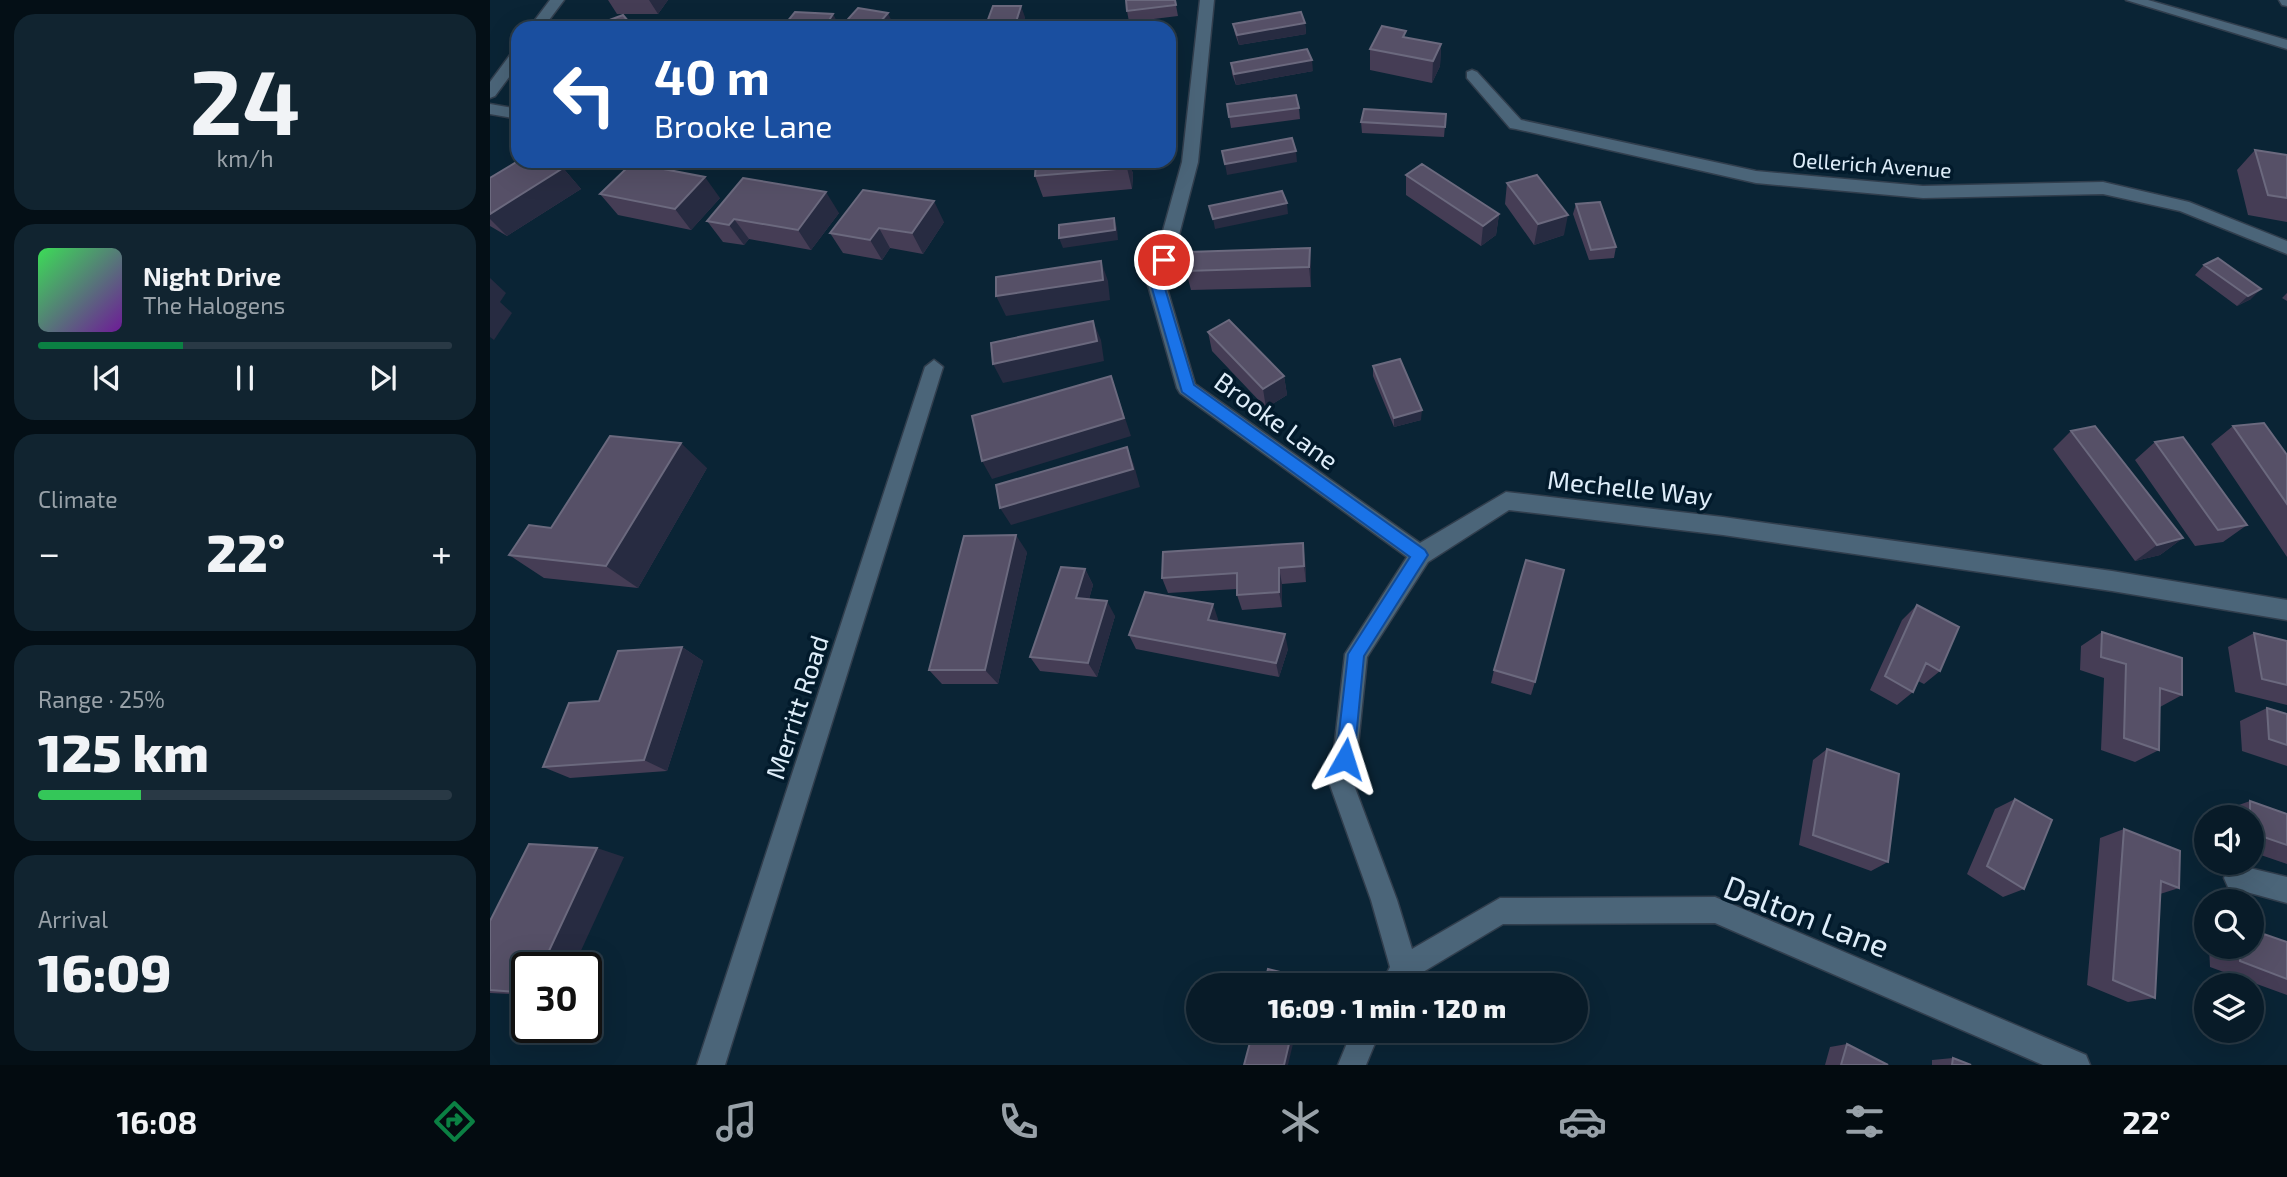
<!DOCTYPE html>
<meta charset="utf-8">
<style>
:root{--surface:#081b28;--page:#112430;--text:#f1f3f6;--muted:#98a1a8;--line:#293945;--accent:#0b8043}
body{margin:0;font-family:"Exo 2",sans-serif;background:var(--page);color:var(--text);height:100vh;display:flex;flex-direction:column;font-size:26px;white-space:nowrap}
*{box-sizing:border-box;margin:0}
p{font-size:23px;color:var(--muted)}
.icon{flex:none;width:38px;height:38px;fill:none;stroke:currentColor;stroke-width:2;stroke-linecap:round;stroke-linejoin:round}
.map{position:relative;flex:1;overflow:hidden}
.panel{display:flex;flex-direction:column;gap:14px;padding:14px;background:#040f16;width:490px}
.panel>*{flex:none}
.guide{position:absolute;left:21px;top:21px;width:665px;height:147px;border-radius:21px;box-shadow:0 7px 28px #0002,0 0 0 2px var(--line);background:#1a4fa0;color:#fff;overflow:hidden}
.fabs{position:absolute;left:1704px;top:805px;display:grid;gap:14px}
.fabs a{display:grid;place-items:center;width:70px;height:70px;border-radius:50%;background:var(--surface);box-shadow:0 7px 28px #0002,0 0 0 2px var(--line);font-size:35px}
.speed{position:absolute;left:21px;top:952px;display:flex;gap:14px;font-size:35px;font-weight:700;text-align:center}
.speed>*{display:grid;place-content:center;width:91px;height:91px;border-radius:50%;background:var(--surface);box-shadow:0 7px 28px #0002,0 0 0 2px var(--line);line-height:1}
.speed .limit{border:4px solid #111;border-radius:10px;background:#fff;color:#111}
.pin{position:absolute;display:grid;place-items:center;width:60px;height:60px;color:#fff;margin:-30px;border:4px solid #fff;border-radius:50%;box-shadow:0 2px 7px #0007}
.me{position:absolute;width:77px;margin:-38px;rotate:6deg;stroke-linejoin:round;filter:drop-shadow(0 0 5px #0008)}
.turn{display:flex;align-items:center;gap:24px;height:147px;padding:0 28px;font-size:32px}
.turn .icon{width:91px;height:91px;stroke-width:2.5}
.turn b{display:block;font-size:49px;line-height:60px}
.big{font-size:52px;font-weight:800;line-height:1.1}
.panel .card{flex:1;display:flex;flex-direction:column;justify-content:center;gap:10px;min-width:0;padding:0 24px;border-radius:21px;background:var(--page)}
.panel .dial{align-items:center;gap:0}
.dial b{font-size:91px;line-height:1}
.song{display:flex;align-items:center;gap:21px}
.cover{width:84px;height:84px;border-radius:10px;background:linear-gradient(135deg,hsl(130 70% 55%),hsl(280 70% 35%))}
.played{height:7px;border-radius:4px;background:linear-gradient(90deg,var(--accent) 35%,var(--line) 35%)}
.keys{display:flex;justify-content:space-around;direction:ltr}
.heat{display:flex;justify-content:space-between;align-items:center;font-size:38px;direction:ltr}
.charge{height:10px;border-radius:5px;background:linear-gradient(90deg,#34c759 25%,var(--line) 0)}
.trip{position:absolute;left:696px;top:973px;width:402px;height:70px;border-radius:35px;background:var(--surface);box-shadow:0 7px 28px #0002,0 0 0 2px var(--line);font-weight:800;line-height:70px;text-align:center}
.tab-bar{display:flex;height:112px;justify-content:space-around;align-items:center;background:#030b10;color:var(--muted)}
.tab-bar .icon{width:49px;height:49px}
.tab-bar .on{color:var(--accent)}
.tab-bar b{font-size:32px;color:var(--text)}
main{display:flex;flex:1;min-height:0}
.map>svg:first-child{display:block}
</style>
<main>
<section class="panel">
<div class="card dial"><b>24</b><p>km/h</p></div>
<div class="card">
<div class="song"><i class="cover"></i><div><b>Night Drive</b><p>The Halogens</p></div></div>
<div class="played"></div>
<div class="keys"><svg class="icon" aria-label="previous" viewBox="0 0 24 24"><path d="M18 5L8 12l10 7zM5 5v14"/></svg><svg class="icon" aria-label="pause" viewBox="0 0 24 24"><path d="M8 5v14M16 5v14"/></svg><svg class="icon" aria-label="next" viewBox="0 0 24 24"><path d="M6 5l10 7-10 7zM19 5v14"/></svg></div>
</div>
<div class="card"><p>Climate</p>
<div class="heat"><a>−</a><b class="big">22°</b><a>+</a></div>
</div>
<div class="card"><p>Range · 25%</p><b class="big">125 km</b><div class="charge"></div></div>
<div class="card"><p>Arrival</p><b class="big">16:09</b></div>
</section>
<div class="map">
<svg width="1797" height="1065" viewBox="0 0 1797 1065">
<rect width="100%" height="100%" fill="#0a2435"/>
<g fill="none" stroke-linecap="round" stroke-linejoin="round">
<defs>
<path id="street" d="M60 0H74L53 28H39Z
M710 0H724L708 162 676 285 705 384 930 543 1016 492 1233 517 1622 571 1797 600V620L1622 591 1233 535 1019 510 938 562 877 657 864 785 907 900 922 949 1010 898 1225 897 1596 1055 1600 1065H1553L1225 923 1013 924 923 978 919 985H891L900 967 881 900 840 785 855 654 917 557 690 393 687 388 658 285 692 162Z
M1636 0H1658L1797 40V49Z
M1789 0H1797V6L1792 5Z
M28 50V65L5 96 0 98V82L23 51Z
M982 70 987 72 1031 120 1266 171 1433 186 1613 182 1699 202 1797 241V254L1690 211 1613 194 1433 198 1266 183 1026 129 1020 128 977 78V72Z
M0 104 28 109V119L0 114Z
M466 161H505L506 163C498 172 474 169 466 161Z
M444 360 453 367 235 1065H207L435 367Z
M1747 865 1797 877V903L1738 887 1734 878 1738 869Z
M862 1031H890L876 1065H848Z"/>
</defs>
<use href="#street" stroke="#313e4d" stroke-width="3"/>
<use href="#street" fill="#4b6579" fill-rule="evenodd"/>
</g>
<path fill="#453d55" d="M118 0H178L168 14H127Z
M685 0 688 16 639 22 637 11Z
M535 17 531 28H497L496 25Z
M815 23 816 34 749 45 745 34 743 24Z
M916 38 951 44 950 66 942 83 880 70V49Z
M741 63 823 71 746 85 742 74Z
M737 104 809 108 810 119 741 128Z
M956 114 954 137 872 133 871 122Z
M1765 150 1797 155V222L1758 215 1747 170Z
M546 161H639L643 174 642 189 553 197 545 176Z
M73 168 91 189 17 236 0 226V178Z
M916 175 1009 214 1006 235 991 246 916 195Z
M1017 183 1074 235 1044 245 1015 204Z
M110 194 230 198 201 230 128 215Z
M1086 204 1126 247 1124 258 1099 260 1083 214Z
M349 213 321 250 259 239 254 245 233 242 217 221Z
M454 222 433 254 400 248 392 260 353 253 340 233Z
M820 248 821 287 701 290 696 271Z
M1728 258 1761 299 1747 306 1705 275 1714 265Z
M1797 293V301L1792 298Z
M718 332 794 376 797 395 776 408 722 351Z
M883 366 931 420 904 427 883 376Z
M1743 426 1797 455V557L1721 444Z
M1581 431 1693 538 1670 555 1645 561 1563 449Z
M1665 442 1757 525 1733 542 1705 546 1645 460Z
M217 468 148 588 54 578 19 555 61 528Z
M537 552 508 684H452L439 670Z
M815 559 816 582 792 584V607L752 610 747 595V589L678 593 672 578Z
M595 569 603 585 599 599 625 616 607 677 550 671 540 657Z
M1427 605 1450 671 1434 684 1428 681 1423 692 1407 705 1380 690 1412 620Z
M728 619 727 621 798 649 789 677 646 649 639 635Z
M1612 632 1692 695 1670 707 1669 750 1645 762 1611 750 1614 678 1590 670 1591 646Z
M1764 633 1797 641V705L1745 692 1738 647Z
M192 647 213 661 177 771 80 778 53 767 109 701Z
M1004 670 1045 682 1041 695 1001 683Z
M1777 708 1797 714V766L1752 751 1750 721Z
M1337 749 1398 862 1381 871 1309 845 1323 760Z
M1525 799 1534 889 1513 897 1477 874 1505 809Z
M1760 801 1797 814V864L1762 852V817H1732V811Z
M1634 829 1689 888 1670 894 1665 998 1638 1002 1597 985 1610 838Z
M134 857 37 968V995L0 993V921Z
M1797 942V995L1720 967 1719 947H1762Z
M1357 1044 1398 1065H1335L1340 1047Z
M1463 1058 1481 1065H1442V1060Z"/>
<path fill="#272b41" d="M159 0H178L168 14Z
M531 6 535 17 531 28H526L525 25Z
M398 13 403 24 400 28H385Z
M343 14 349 25 347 28H334Z
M815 23 816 34 749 45 747 35Z
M951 44 950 66 942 83 943 61Z
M822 60 823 71 746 85 744 74Z
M806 151 807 162 737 175 735 164Z
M637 161H639L643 174 642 189 637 168Z
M73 168 91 189 17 236 0 219V214Z
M215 177 230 198 201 230 185 209Z
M336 192 349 213 321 250 308 230Z
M444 201 454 222 433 254 422 233Z
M797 203 798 214 725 229 723 219Z
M1009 214 1006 235 991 246 993 226Z
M1078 215 1074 235 1044 245 1048 224Z
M624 218 627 228 628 240 573 248 569 238Z
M244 219 259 239 254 245 239 225Z
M389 228 400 248 392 260 380 240Z
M820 248 821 268V287L819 267Z
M611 261 618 281 620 300 516 316 506 296Z
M0 278 16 293 10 302 22 313 4 340 0 337Z
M1771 289 1761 299 1747 306 1758 296Z
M603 321 611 340 614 361 513 383 503 364Z
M621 376 641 436 502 479 492 461Z
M794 376 797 395 776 408 773 389Z
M932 410 931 420 904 427V418Z
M191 443 217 468 148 588 116 566Z
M637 447 644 465 650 487 521 525 510 508Z
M526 535 537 552 508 684 495 670Z
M1693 538 1670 555 1645 561 1667 545Z
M813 543 815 559 816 582 814 566Z
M789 568 792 584V607L789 592Z
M595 569 603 585 595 613 586 598Z
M617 601 625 616 607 677 598 663Z
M723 604 728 619 723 634 718 620Z
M795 634 798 649 789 677 786 663Z
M192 647 213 661 177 771 154 760Z
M107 848 134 857 83 968H51Z
M815 978 818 983 817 985H813Z
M802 1031H806L798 1065H794Z"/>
<path fill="#565067" stroke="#6b697e" stroke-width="2" d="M636 0H685L686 5 637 11Z
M503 6H531L525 25H496Z
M368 8 398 13 385 28H350Z
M305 12 343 14 334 28H292Z
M811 12 815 23 747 35 743 24Z
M133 15 144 28H98Z
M660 22V28H585Z
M892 26 916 31 913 37 951 44 943 61 880 49Z
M817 49 822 60 744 74 741 63Z
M806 95 809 108 739 117 737 104Z
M874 109 956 114 955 127 871 122Z
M802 138 806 151 735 164 732 151Z
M1765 150 1797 155V198L1778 195Z
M28 161H60L73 168 0 214V178Z
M546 161H637V168L545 176Z
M142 163 215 177 185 209 110 194Z
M932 164 1009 214 993 226 916 175Z
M1047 175 1078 215 1048 224 1017 183Z
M253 178 336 192 308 230 244 219 239 225 217 221Z
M373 190 444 201 422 233 389 228 380 240 340 233Z
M792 191 797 203 723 219 719 206Z
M1110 202 1126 247 1101 250 1086 204Z
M624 218 625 230 569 238V225Z
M820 248 819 267 696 271 698 252Z
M1728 258 1771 289 1758 296 1714 265Z
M611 261 613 280 506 296V277Z
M739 320 794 376 773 389 718 332Z
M603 321 607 341 503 364 501 343Z
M910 359 932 410 904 418 883 366Z
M621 376 634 418 492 461 482 416Z
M1774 423 1797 455V504L1743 426Z
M1605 426 1693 538 1667 545 1581 431Z
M120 436 191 443 116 566 19 555 39 525 61 528Z
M1693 437 1757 525 1728 530 1665 442Z
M637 447 643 469 510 508 506 485Z
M526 535 495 670H439L474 536Z
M813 543 814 566 789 568V592L747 595V573L672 578 673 552Z
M1036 560 1074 570 1045 682 1004 670Z
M571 567 595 569 586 598 617 601 598 663 540 657Z
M655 592 723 604 718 620 795 634 786 663 639 635Z
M1427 605 1469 627 1450 671 1436 663 1423 692 1395 676Z
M1612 632 1692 658V695L1670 688 1669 750 1634 738 1636 664 1611 657Z
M1764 633 1797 641V685L1772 679Z
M192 647 154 760 53 767 79 703 109 701 128 651Z
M1777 708 1797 714V745L1779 739Z
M1337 749 1409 774 1398 862 1323 835Z
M1525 799 1562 820 1534 889 1497 866Z
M1760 801 1797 814V845L1762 833V817H1760Z
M1634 829 1690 851 1689 888 1671 881 1665 998 1623 980Z
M39 844 107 848 51 968H37V993L0 990V921Z
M1762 930 1797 942V979L1750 961 1749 947H1762Z
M778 969 815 978 813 985H774Z
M763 1031H802L794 1065H754Z
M1357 1044 1398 1065H1351Z
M1463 1058 1481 1065H1462Z"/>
<path fill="#1a73e8" stroke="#114b97" stroke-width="2" d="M674 255 680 260 674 285 704 385 935 550 938 555 874 656 864 759 861 765 855 768 848 765 846 759 858 654 920 557 692 392 661 285 667 260Z"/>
<g text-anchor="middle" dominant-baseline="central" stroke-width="7" stroke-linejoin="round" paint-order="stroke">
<g font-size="21" fill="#deedf9" stroke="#021a2b">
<text transform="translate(1382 164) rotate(4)">Oellerich Avenue</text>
</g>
<g font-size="26" fill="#deedf9" stroke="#021a2b">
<text transform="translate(787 420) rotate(36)">Brooke Lane</text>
<text transform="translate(1140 487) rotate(6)">Mechelle Way</text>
<text transform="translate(306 707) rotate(-72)">Merritt Road</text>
</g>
<g font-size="32" fill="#deedf9" stroke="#021a2b">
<text transform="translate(1317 915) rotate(21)">Dalton Lane</text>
</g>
</g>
</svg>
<div class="fabs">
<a><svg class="icon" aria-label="sound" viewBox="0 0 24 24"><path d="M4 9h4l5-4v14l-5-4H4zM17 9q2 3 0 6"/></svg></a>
<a><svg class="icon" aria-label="search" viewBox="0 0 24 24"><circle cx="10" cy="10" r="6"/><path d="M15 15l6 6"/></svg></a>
<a><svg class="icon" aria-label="layers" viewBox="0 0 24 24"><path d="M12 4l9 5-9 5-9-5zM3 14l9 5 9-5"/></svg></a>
</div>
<div class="speed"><div class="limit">30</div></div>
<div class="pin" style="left:674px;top:260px;background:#d93025"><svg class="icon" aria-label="arrive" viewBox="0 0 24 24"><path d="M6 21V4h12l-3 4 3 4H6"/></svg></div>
<svg class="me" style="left:855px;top:759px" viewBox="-20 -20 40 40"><path d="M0-17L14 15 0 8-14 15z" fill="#1a73e8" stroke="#fff" stroke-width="4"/></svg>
<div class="trip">16:09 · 1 min · 120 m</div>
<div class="guide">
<div class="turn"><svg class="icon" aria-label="left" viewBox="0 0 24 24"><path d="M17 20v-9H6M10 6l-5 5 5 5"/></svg><div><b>40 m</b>Brooke Lane</div></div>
</div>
</div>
</main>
<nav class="tab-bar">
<b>16:08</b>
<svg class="icon on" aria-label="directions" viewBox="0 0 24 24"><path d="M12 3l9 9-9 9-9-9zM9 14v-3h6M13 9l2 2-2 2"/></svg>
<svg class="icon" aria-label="music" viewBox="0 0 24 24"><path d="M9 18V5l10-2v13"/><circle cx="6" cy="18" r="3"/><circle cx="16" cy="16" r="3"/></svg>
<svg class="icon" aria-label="phone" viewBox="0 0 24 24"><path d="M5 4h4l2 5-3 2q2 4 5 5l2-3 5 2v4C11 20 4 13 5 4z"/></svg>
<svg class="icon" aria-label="climate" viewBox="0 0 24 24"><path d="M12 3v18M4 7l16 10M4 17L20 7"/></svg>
<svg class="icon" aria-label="car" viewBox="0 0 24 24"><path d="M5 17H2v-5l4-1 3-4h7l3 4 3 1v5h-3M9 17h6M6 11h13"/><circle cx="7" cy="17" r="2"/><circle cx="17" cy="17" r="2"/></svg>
<svg class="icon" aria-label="filters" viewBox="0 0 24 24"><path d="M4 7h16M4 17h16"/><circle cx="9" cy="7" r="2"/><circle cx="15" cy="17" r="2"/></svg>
<b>22°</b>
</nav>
